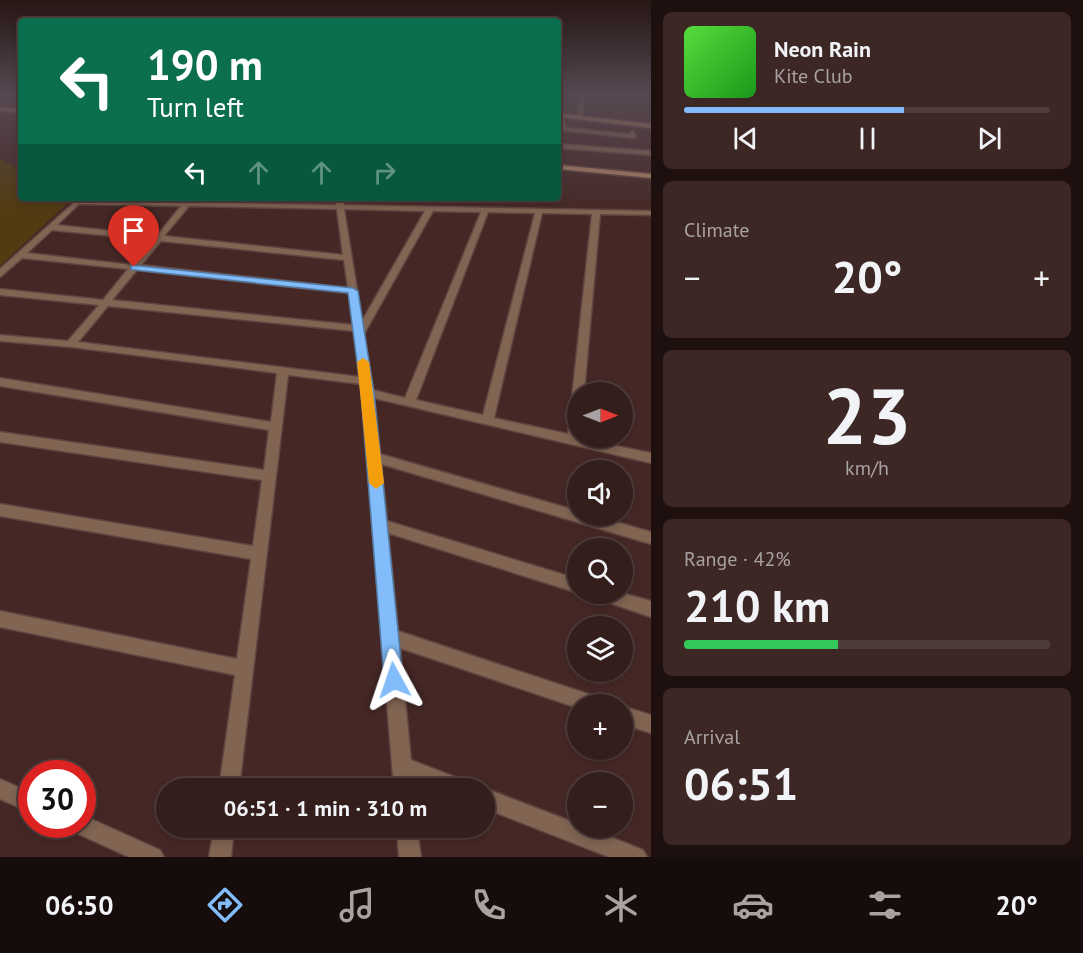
<!DOCTYPE html>
<meta charset="utf-8">
<style>
:root{--surface:#341e1c;--page:#3c2725;--text:#f1f3f6;--muted:#a9a2a3;--line:#4e3c3b;--accent:#82bcfa}
body{margin:0;font-family:"PT Sans",sans-serif;background:var(--page);color:var(--text);height:100vh;display:flex;flex-direction:column;font-size:22px;white-space:nowrap}
*{box-sizing:border-box;margin:0}
p{font-size:20px;color:var(--muted)}
.icon{flex:none;width:33px;height:33px;fill:none;stroke:currentColor;stroke-width:2;stroke-linecap:round;stroke-linejoin:round}
.map{position:relative;flex:1;overflow:hidden}
.side{display:flex;flex-direction:column;gap:12px;padding:12px;background:#1d100f;width:432px}
.side>*{flex:none}
.banner{position:absolute;left:18px;top:18px;width:543px;height:183px;border-radius:6px;box-shadow:0 3px 9px #0003,0 0 0 2px var(--line);background:#0b6e4f;color:#fff;overflow:hidden}
.needle{width:39px;rotate:90deg}
.fabs{position:absolute;left:567px;top:382px;display:grid;gap:12px}
.fabs a{display:grid;place-items:center;width:66px;height:66px;border-radius:50%;background:var(--surface);box-shadow:0 3px 9px #0003,0 0 0 2px var(--line);font-size:30px}
.speed{position:absolute;left:18px;top:760px;display:flex;gap:12px;font-size:30px;font-weight:700;text-align:center}
.speed>*{display:grid;place-content:center;width:78px;height:78px;border-radius:50%;background:var(--surface);box-shadow:0 3px 9px #0003,0 0 0 2px var(--line);line-height:1}
.speed .limit{border:9px solid #d22;background:#fff;color:#111}
.pin{position:absolute;display:grid;place-items:center;width:51px;height:51px;color:#fff;margin:-62px -26px;border-radius:50% 50% 50% 0;rotate:-45deg;box-shadow:0 0 6px #0007}
.pin .icon{rotate:45deg}
.me{position:absolute;width:66px;margin:-33px;rotate:355deg;stroke-linejoin:round;filter:drop-shadow(0 0 4px #0008)}
.turn{display:flex;align-items:center;gap:21px;height:126px;padding:0 30px;font-size:27px}
.turn .icon{width:78px;height:78px;stroke-width:2.5}
.turn b{display:block;font-size:42px;line-height:51px}
.lanes{display:flex;align-items:center;height:57px;padding:0 30px;background:#0003;justify-content:center;gap:30px;direction:ltr}
.lanes .off{opacity:.35}
.big{font-size:45px;font-weight:800;line-height:1.1}
.side .card{flex:1;display:flex;flex-direction:column;justify-content:center;gap:9px;min-width:0;padding:0 21px;border-radius:9px;background:var(--page)}
.side .dial{align-items:center;gap:0}
.dial b{font-size:78px;line-height:1}
.song{display:flex;align-items:center;gap:18px}
.cover{width:72px;height:72px;border-radius:9px;background:linear-gradient(135deg,hsl(110 70% 55%),hsl(120 70% 35%))}
.played{height:6px;border-radius:3px;background:linear-gradient(90deg,var(--accent) 60%,var(--line) 60%)}
.keys{display:flex;justify-content:space-around;direction:ltr}
.heat{display:flex;justify-content:space-between;align-items:center;font-size:33px;direction:ltr}
.charge{height:9px;border-radius:4px;background:linear-gradient(90deg,#34c759 42%,var(--line) 0)}
.trip{position:absolute;left:156px;top:778px;width:339px;height:60px;border-radius:30px;background:var(--surface);box-shadow:0 3px 9px #0003,0 0 0 2px var(--line);font-weight:800;line-height:60px;text-align:center}
.tabs{display:flex;height:96px;justify-content:space-around;align-items:center;background:#150c0b;color:var(--muted)}
.tabs .icon{width:42px;height:42px}
.tabs .current{color:var(--accent)}
.tabs b{font-size:27px;color:var(--text)}
main{display:flex;flex:1;min-height:0}
.map>svg:first-child{display:block}
</style>
<main>
<div class="map">
<svg width="651" height="857" viewBox="0 0 651 857">
<rect width="100%" height="100%" fill="#452825"/>
<path fill="#513b10" d="M0 159 21 170V198H73L0 266Z"/>
<g fill="none" stroke-linecap="round" stroke-linejoin="round">
<defs>
<path id="street" d="M580 95H585L583 117 580 119 577 117Z
M560 113 563 115 566 128 630 134 632 130 636 136 633 138 561 130 558 114Z
M558 144 651 151V155L558 148Z
M335 198H343L344 205 651 211V215L600 214 584 393H578V438L651 453V463L374 398 380 454 578 511V516H596L651 532V544L381 464 387 521 578 579V593L388 533 398 631 594 696 600 699 603 705H578V708L400 648 411 760 468 782 471 789H436L413 780 414 789H394L361 384 288 375 239 789H219L235 675 0 627V611L237 659 251 559 0 516V504L253 546 262 480 0 442V432L264 470 269 430 0 386V378L271 422 277 373 71 347 0 341V335L68 341 99 305 0 295V289L103 300 128 269 22 258 0 277V269L77 200 336 205ZM79 204 181 206 157 236 57 225ZM189 206 337 209 343 255 164 236ZM344 209 425 211 362 321ZM433 211 481 212 405 398 373 390 364 334ZM488 212 535 213 483 415 416 400ZM542 213 592 214 568 434 494 418ZM52 230 153 240 132 265 27 253ZM161 241 344 260 348 288 141 265ZM137 270 349 293 353 325 112 300ZM108 306 354 331 360 377 78 342Z
M622 593 651 601V617L598 599 595 594Z
M622 706 651 715V733L622 724Z
M0 779 32 793V813L0 799Z
M484 788 578 824V828H588L643 850 647 857H609L484 808V789H482Z
M82 815 160 850 164 857H129L74 832 71 825H82Z
M214 828H234L231 857H209Z
M397 828H417L421 857H399Z"/>
<path id="secondary" d="M0 107 21 109V113L0 111Z
M558 113 651 124V128L558 117Z
M558 165 651 174V178L558 169Z"/>
</defs>
<use href="#street" stroke="#5f4441" stroke-width="3"/>
<use href="#secondary" stroke="#5f4441" stroke-width="3"/>
<use href="#street" fill="#816452" fill-rule="evenodd"/>
<use href="#secondary" fill="#ae8063" fill-rule="evenodd"/>
</g>
<linearGradient id="sky" x2="0" y2="1"><stop stop-color="#261614"/><stop offset="0.44" stop-color="#564851"/><stop offset="1" stop-color="#564851" stop-opacity="0"/></linearGradient>
<rect width="651" height="215" fill="url(#sky)"/>
<path fill="#82bcfa" stroke="#547aa2" stroke-width="1.5" d="M131 265 353 288 358 291 374 393 403 680 401 687 394 690 387 687 384 680 361 393 348 293 134 270H131Z"/>
<path fill="#f59e0b" d="M363 358 369 362 384 483 376 489 369 483 357 362Z"/>
</svg>
<div class="fabs">
<a><svg class="needle" viewBox="-14 -14 28 28"><path d="M0-13l5 13h-10z" fill="#e53935"/><path d="M0 13l5-13h-10z" fill="#a9a2a3"/></svg></a>
<a><svg class="icon" aria-label="sound" viewBox="0 0 24 24"><path d="M4 9h4l5-4v14l-5-4H4zM17 9q2 3 0 6"/></svg></a>
<a><svg class="icon" aria-label="search" viewBox="0 0 24 24"><circle cx="10" cy="10" r="6"/><path d="M15 15l6 6"/></svg></a>
<a><svg class="icon" aria-label="layers" viewBox="0 0 24 24"><path d="M12 4l9 5-9 5-9-5zM3 14l9 5 9-5"/></svg></a>
<a>+</a>
<a>−</a>
</div>
<div class="speed"><div class="limit">30</div></div>
<div class="pin" style="left:134px;top:267px;background:#d93025"><svg class="icon" aria-label="arrive" viewBox="0 0 24 24"><path d="M6 21V4h12l-3 4 3 4H6"/></svg></div>
<svg class="me" style="left:394px;top:680px" viewBox="-20 -20 40 40"><path d="M0-17L14 15 0 8-14 15z" fill="#82bcfa" stroke="#fff" stroke-width="4"/></svg>
<div class="trip">06:51 · 1 min · 310 m</div>
<div class="banner">
<div class="turn"><svg class="icon" aria-label="left" viewBox="0 0 24 24"><path d="M17 20v-9H6M10 6l-5 5 5 5"/></svg><div><b>190 m</b>Turn left</div></div>
<div class="lanes"><svg class="icon" aria-label="left" viewBox="0 0 24 24"><path d="M17 20v-9H6M10 6l-5 5 5 5"/></svg><svg class="icon off" aria-label="ahead" viewBox="0 0 24 24"><path d="M12 20V5M6 11l6-6 6 6"/></svg><svg class="icon off" aria-label="ahead" viewBox="0 0 24 24"><path d="M12 20V5M6 11l6-6 6 6"/></svg><svg class="icon off" aria-label="right" viewBox="0 0 24 24"><path d="M7 20v-9h11M14 6l5 5-5 5"/></svg></div>
</div>
</div>
<section class="side">
<div class="card">
<div class="song"><i class="cover"></i><div><b>Neon Rain</b><p>Kite Club</p></div></div>
<div class="played"></div>
<div class="keys"><svg class="icon" aria-label="previous" viewBox="0 0 24 24"><path d="M18 5L8 12l10 7zM5 5v14"/></svg><svg class="icon" aria-label="pause" viewBox="0 0 24 24"><path d="M8 5v14M16 5v14"/></svg><svg class="icon" aria-label="next" viewBox="0 0 24 24"><path d="M6 5l10 7-10 7zM19 5v14"/></svg></div>
</div>
<div class="card"><p>Climate</p>
<div class="heat"><a>−</a><b class="big">20°</b><a>+</a></div>
</div>
<div class="card dial"><b>23</b><p>km/h</p></div>
<div class="card"><p>Range · 42%</p><b class="big">210 km</b><div class="charge"></div></div>
<div class="card"><p>Arrival</p><b class="big">06:51</b></div>
</section>
</main>
<nav class="tabs">
<b>06:50</b>
<svg class="icon current" aria-label="directions" viewBox="0 0 24 24"><path d="M12 3l9 9-9 9-9-9zM9 14v-3h6M13 9l2 2-2 2"/></svg>
<svg class="icon" aria-label="music" viewBox="0 0 24 24"><path d="M9 18V5l10-2v13"/><circle cx="6" cy="18" r="3"/><circle cx="16" cy="16" r="3"/></svg>
<svg class="icon" aria-label="phone" viewBox="0 0 24 24"><path d="M5 4h4l2 5-3 2q2 4 5 5l2-3 5 2v4C11 20 4 13 5 4z"/></svg>
<svg class="icon" aria-label="climate" viewBox="0 0 24 24"><path d="M12 3v18M4 7l16 10M4 17L20 7"/></svg>
<svg class="icon" aria-label="car" viewBox="0 0 24 24"><path d="M5 17H2v-5l4-1 3-4h7l3 4 3 1v5h-3M9 17h6M6 11h13"/><circle cx="7" cy="17" r="2"/><circle cx="17" cy="17" r="2"/></svg>
<svg class="icon" aria-label="filters" viewBox="0 0 24 24"><path d="M4 7h16M4 17h16"/><circle cx="9" cy="7" r="2"/><circle cx="15" cy="17" r="2"/></svg>
<b>20°</b>
</nav>
